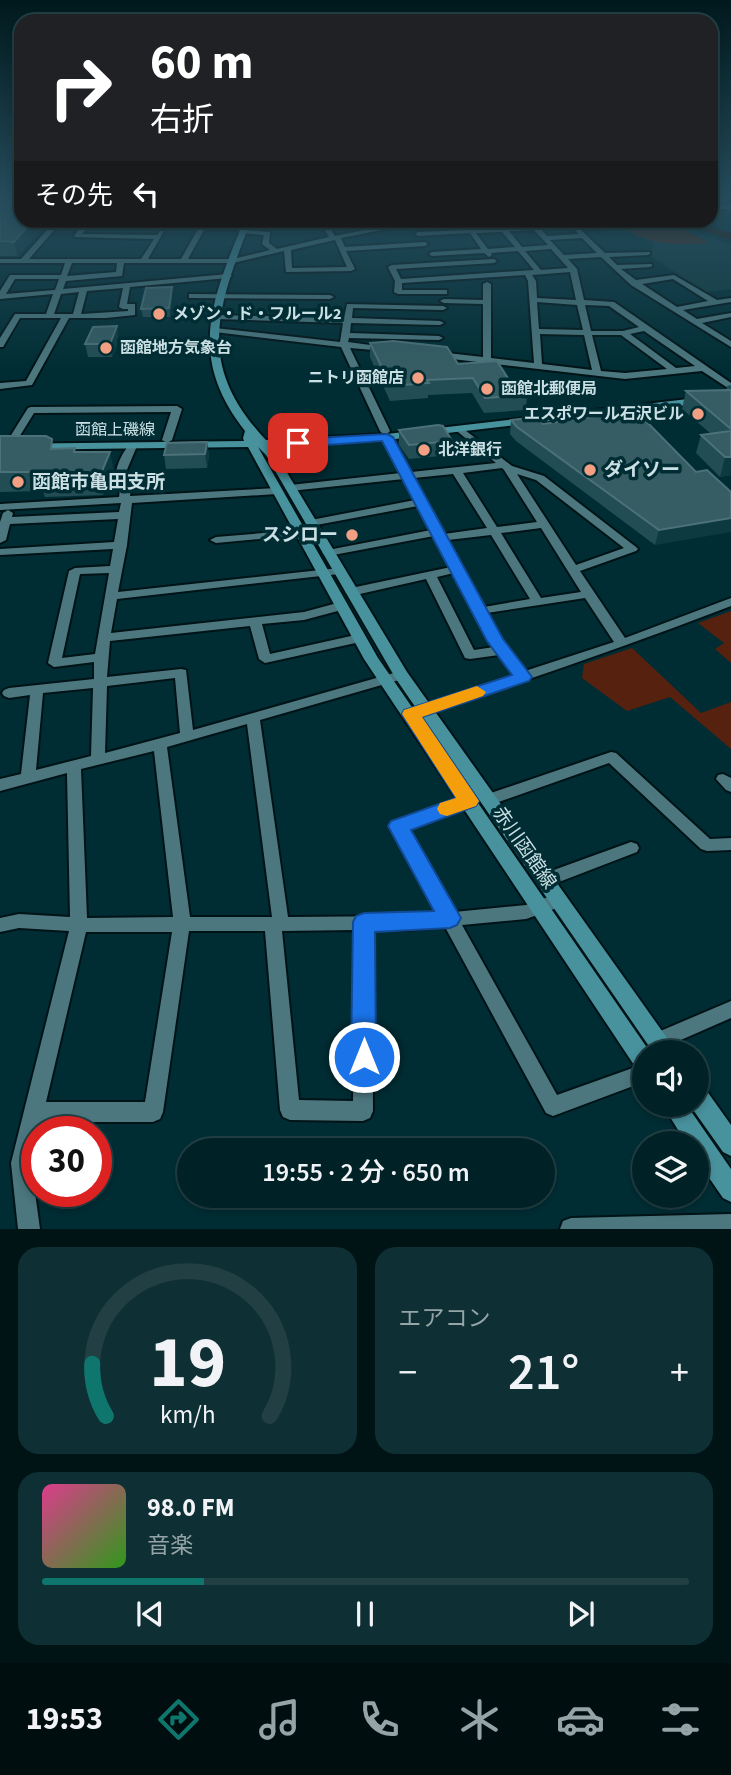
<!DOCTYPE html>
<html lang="ja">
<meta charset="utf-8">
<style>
:root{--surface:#002227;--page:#0e2f33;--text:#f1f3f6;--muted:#95a4a7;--line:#223f44;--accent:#0f766e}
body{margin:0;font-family:"Source Sans 3","Noto Sans JP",sans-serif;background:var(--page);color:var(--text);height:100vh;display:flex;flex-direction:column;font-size:26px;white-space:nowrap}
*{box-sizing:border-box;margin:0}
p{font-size:23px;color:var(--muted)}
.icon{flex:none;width:38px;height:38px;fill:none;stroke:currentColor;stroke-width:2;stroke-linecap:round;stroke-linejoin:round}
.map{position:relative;height:1229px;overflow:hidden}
.panel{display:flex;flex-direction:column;gap:18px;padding:18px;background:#001315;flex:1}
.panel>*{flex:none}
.banner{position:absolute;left:14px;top:14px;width:704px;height:214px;border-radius:21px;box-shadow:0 4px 10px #0003,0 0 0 2px var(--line);background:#202124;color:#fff;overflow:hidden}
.fabs{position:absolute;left:632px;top:1040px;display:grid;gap:14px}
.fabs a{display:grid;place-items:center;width:77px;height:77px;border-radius:50%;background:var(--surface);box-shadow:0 4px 10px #0003,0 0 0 2px var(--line);font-size:35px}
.speed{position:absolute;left:21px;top:1116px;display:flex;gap:14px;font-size:35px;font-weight:700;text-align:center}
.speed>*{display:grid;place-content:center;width:91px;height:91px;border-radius:50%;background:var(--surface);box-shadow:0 4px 10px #0003,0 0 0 2px var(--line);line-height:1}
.speed .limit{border:10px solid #d22;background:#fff;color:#111}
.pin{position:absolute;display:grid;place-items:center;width:60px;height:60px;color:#fff;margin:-30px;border-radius:14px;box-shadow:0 4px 10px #0006}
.me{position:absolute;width:77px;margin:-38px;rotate:0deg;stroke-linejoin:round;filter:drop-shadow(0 0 5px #0008)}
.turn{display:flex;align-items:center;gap:24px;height:147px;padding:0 21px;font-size:32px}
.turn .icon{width:91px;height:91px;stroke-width:2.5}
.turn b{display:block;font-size:49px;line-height:60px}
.then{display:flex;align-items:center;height:66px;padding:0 21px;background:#0003;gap:14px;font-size:26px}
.big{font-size:52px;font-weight:600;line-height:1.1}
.panel .widget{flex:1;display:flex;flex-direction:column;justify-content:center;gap:10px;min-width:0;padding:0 24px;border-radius:21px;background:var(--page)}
.panel .dial{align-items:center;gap:0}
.dial svg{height:182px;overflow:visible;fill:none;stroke:var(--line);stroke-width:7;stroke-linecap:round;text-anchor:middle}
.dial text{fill:var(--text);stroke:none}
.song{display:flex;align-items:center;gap:21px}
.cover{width:84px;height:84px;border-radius:10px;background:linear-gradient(135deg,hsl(330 70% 55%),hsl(110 70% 35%))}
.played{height:7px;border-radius:4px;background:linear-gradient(90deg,var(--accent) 25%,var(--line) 25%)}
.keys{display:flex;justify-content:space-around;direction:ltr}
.heat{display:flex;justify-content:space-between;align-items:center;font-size:38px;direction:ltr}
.panel .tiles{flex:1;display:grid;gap:18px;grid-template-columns:1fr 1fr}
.widget:last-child{grid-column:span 2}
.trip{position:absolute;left:177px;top:1138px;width:378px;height:70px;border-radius:35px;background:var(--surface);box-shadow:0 4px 10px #0003,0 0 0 2px var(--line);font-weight:600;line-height:70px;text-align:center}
.tabs{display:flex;height:112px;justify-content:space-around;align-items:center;background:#000e10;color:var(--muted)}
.tabs .icon{width:49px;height:49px}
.tabs .on{color:var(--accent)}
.tabs b{font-size:32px;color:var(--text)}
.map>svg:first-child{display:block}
</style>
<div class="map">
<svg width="731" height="1229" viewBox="0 0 731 1229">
<rect width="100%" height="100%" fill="#002d34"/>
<path fill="#0f3b41" d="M610 221H679L700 233 731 245V289L706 292 647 254 653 247V242L622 229Z"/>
<path fill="#56210e" d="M615 221H668L709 243C672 245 645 246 615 221Z
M731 611V663L715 649 724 643 698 623Z
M632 648 701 713 731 702V749L670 697 627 711 582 678 584 664Z"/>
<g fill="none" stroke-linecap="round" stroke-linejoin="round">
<path fill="#2f0900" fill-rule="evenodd" d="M699 220H710L712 227 731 233V240L703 231Z"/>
<defs>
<path id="minor" d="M710 205H731V209H710Z
M56 220H63L29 259H141L154 239 75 237 74 236 86 220 168 225V227L166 228 89 226 82 234 157 235 160 231H164L148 259H181L203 220H209L206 226H245L248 228 245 230H204L188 259H233L270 250 262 244 264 235 241 233 240 232 243 230 270 232 269 243 277 249 329 237 319 220H325L335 236 414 220H432L341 238 345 247 425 242 428 244 425 246 346 251 355 269 351 271 286 272 284 251 233 263H124L122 276 66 281 63 289 228 274 232 276 228 278 130 287 127 304H135V315L106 318H69L32 385 0 389V383L26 381 61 318H20L3 347H0V338L15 314H46L53 294 0 299V291L10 275H61L65 263H0V259H21ZM335 240 347 267 292 268 291 250ZM72 263H117L116 272 67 276ZM15 279H59L55 290 6 294ZM123 288 119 307 123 309H128V311L81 314 87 291ZM79 292 73 314H54L61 294Z
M460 220H467L473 229 499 228 493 220H500L506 228 531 226 526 220H533L547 236 579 234 565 220H572L578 226 613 225 614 226 611 228 581 230 605 253 650 252V254L648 255 609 257 617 265 652 264V266L650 267 621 269 636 280 674 275 717 300 731 298V302L683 310 697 319 731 313V317L702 323 731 341V347L631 285 601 257 568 259 577 269 584 300 614 302 731 383V390L702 371 625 379 435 357V353L438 352 483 357V304L444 303 440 301 444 299 483 300V284L487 282 491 284V358L534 363 528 281 525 275 402 283V290H447V294H398L394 292 395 281 388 267 392 265 494 259 497 261 494 263 396 269 401 279 534 270 518 251 491 253 492 255 489 257 484 253 432 256 429 254 432 252 481 249 470 233 418 236 415 234 418 232 467 230ZM534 230 548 245 522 247 509 231ZM502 232 515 247 488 249 476 233ZM582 238 597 253 564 255 550 240ZM551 249 568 268 541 270 525 251ZM570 272 576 300 537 298 536 281 532 275ZM673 279 708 301 677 307 642 284ZM537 302 577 305 583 330 539 329ZM585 305 609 306 639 327 623 331H591ZM644 331 695 366 676 368 630 334ZM540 334 584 335 592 370 542 364ZM592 335H621L667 369 625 373 601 371Z
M189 294 330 295 334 297 330 299 192 298H189Z
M347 304 443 306 447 308 443 310 353 308 352 318 440 321 444 323 440 325 351 323 350 333 439 336 443 338 439 340 349 338 348 342 385 347 389 349 385 351 350 348 390 431 388 433H382L380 431 341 347 215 332 211 330 215 328 340 342 343 323 218 319 214 317 218 315 344 318Z
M177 406 182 409 172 440 167 443 162 440 171 412 34 413 16 442 13 443 8 440 28 408 31 407Z
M461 427 512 466 544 476 636 547 638 549 636 551 580 571 625 638 731 598V606C627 646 522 682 416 717H406L404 714 406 711 514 675 499 655 470 659 465 658 426 579 351 596 345 592 351 588 451 567 434 536 328 556 322 553 328 550 431 530 418 506 311 526 306 523 311 520 415 500 404 479 290 491 285 488 290 485 401 473 382 437 387 434 392 437 411 472 496 463 458 432 456 430ZM502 468 504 470 537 522 497 527 463 473ZM453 474 487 528 444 534 414 478ZM517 474 536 480 624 548 576 565ZM541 528 581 592 541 598 501 533ZM491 535 530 599 484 607 448 540ZM454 573 494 647 474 650 437 577ZM585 598 614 642 525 671 502 640 487 613Z
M132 443 137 446 126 472 131 489 130 496 277 488 282 491 277 494 132 503 127 545 118 592 339 568 345 571 339 574 117 599 111 633 304 612 341 602 347 606 345 609 304 620 262 624 270 654 360 634 366 638 360 642 265 663 259 659 250 626 110 641 107 677 181 669 186 670 193 730 401 671 408 675 406 678 260 720 288 917 406 916 438 913 390 826 393 822 464 797 469 795 474 797 477 801 474 805 407 829 454 912 526 905 559 893 565 895 567 900 565 905 526 919 462 925 557 1095 644 1064V1082L553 1116 546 1113 445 927 406 930H372L373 1111 370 1118 363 1121 290 1120 283 1117 280 1110 265 931H189L163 1112 160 1119 153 1122H41L38 1132H37L31 1163 40 1229H18L11 1163 69 931 19 928 0 932V918L19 914 70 917 67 773 0 791V779L21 774 30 695 9 698 4 696 2 693 4 690 9 688 94 679V662L54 667 48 663 69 571 75 568 110 566 113 549 0 555V549L114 542 118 519 10 524 6 540 0 543V522L3 513 8 510 13 513 12 517 119 512 121 503 0 510V504L119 497C121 488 117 482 116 474 116 465 125 447 132 443ZM109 573 95 654 62 658 80 574ZM175 678 180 733 105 753 107 686ZM93 688 91 756 36 770 43 693ZM247 724 272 917H190L167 747ZM154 751 173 917 87 918 81 769ZM355 930 353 1101 299 1100 282 931ZM86 932H172L145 1102H46Z
M300 530 304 531 306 533 304 535 216 543 210 540 216 537Z
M611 752 616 753 710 839 731 838V850L707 851 701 849 609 763 490 805 485 803 482 799 485 795Z
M723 774 731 778V792L726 790 716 779 718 775Z
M631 842 637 844 639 848 637 852 546 887 540 885 538 880 540 875Z
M731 1001V1018L658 1050 651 1047 649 1041 651 1035Z
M731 1214V1229H560L563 1221 571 1218Z"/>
<path id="major" d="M244 220H251C218 307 194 364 266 440L387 434 731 394V400L387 440 271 446 407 672 677 1052H653L396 679 266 455 258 447 378 658 650 1052H644V1071L636 1068 364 659 248 447 0 450V444L244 441 243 438 245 431C186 356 212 300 244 220Z
M696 1084 704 1087 731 1125V1156L723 1152 689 1104H696Z
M662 1104H686L731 1169V1202L723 1198 696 1159V1143H686Z"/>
</defs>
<use href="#minor" stroke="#001316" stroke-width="4"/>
<use href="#major" stroke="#001316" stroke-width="4"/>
<use href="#minor" fill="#4c777e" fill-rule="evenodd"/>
<use href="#major" fill="#48929e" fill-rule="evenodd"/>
</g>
<path fill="#234d54" d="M0 204 21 220H41L43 227 17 256H0Z
M172 295 170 317H143L141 309Z
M119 339 112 357H88L85 344Z
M370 343 458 364 513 386 527 395 526 410 484 413 472 393 428 395V398L390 401 370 357Z
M731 385V475L720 477 696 453 701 435 710 433 682 409 686 391 726 390 727 386Z
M511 420 543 424 696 472 655 545 516 441 510 434Z
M399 430 452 441 451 455 409 459 399 445Z
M0 436 54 449 76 452 114 471 103 495 45 497 43 491 0 492Z
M207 442 209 456 207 468 166 469 164 455Z"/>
<path fill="#0d3a41" d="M21 204V220L12 213Z
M33 220H41L43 227 17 256 14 242Z
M172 287V295L170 317 169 308Z
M117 326 119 339 112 357 110 344Z
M207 442 209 456 207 468 205 454Z
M110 452 114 471 103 495 100 476Z
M725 457H731V475L720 477Z
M731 518V532L655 545 659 530Z"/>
<path fill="#355d63" stroke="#4c7178" stroke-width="2" d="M21 203 12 213H21V220H33L14 242 0 241V204Z
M172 287 169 308 141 309 146 288Z
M117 326 110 344H85L93 327Z
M393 341 447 347 458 364 497 361 513 386H521L527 395 485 398 473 378 427 380 429 383 391 386 370 343Z
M731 390V429L686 391Z
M622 413 639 414 696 472 707 470 731 492V518L659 530 517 427 511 420 528 418 539 419 543 424Z
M438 425 443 426 452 441 409 445 399 430Z
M731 431V457H725L701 435Z
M0 436H46L52 439 51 449 75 448 74 452H110L100 476 41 478 43 472H0Z
M207 442 205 454 164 455 167 443Z"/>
<linearGradient id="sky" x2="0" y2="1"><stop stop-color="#00191d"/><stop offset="0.54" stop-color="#264c5c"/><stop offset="1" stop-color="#264c5c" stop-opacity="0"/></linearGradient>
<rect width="731" height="370" fill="url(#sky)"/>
<path fill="#1a73e8" stroke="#114b97" stroke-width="2" d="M387 434 393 437 503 639 532 677 529 681 422 717 479 801 476 806 411 830 461 918 457 925 450 928 375 932 376 1057 372 1065 364 1068 355 1065 351 1057 353 922 356 916 364 913 434 911 388 826 391 821 456 798 402 714 404 710 512 675 487 641 382 441 298 447 292 443 298 439Z"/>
<path fill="#f59e0b" d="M477 686 486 692 483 696 422 717 479 801 476 806 447 816 440 814 437 809 440 803 456 798 402 714 404 710Z"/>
<g fill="#f39f83" stroke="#002d34" stroke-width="2.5">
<circle cx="159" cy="314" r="7"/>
<circle cx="106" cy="348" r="7"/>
<circle cx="418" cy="378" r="7"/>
<circle cx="487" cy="389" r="7"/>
<circle cx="698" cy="414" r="7"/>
<circle cx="424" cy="450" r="7"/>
<circle cx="590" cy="470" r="7"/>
<circle cx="18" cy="482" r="7"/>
<circle cx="352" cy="535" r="7"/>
</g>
<g text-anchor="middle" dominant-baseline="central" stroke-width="7" stroke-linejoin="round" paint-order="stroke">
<g font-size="16" font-weight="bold" fill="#cae0e4" stroke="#002d34" text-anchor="start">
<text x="173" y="314">メゾン・ド・フルール2</text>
<text x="120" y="348">函館地方気象台</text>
<text x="404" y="378" text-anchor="end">ニトリ函館店</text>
<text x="501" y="389">函館北郵便局</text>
<text x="684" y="414" text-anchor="end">エスポワール石沢ビル</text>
<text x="438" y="450">北洋銀行</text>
</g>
<g font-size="16" fill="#cae0e4" stroke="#002d34">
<text x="115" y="430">函館上磯線</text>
</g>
<g font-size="19" font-weight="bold" fill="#cae0e4" stroke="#002d34" text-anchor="start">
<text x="604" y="470">ダイソー</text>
<text x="32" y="482">函館市亀田支所</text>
<text x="338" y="535" text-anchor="end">スシロー</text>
</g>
<g font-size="19" fill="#cae0e4" stroke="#002d34">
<text transform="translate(524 848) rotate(55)">赤川函館線</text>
</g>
</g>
</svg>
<div class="fabs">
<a><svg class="icon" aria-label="sound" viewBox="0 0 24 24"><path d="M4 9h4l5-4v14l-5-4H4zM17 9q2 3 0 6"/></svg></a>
<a><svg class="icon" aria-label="layers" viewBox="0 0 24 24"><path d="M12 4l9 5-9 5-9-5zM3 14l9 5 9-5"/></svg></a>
</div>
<div class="speed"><div class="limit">30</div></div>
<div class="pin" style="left:298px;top:443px;background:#d93025"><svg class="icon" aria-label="arrive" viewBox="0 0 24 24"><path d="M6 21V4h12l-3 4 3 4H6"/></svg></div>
<svg class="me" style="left:364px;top:1057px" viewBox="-20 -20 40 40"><circle r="17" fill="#1a73e8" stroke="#fff" stroke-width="3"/><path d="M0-11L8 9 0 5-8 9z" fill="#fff"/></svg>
<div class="trip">19:55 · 2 分 · 650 m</div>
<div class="banner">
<div class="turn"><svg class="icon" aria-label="right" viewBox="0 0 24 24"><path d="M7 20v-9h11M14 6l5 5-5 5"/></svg><div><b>60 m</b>右折</div></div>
<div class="then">その先<svg class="icon" aria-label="left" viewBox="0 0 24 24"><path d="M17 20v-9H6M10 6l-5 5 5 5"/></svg></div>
</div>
</div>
<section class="panel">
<div class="tiles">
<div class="widget dial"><svg viewBox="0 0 100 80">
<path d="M14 69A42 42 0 1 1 86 69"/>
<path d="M14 69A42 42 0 0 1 8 46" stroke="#0f766e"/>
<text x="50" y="56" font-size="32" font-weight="700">19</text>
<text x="50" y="72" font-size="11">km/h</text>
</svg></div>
<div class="widget"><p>エアコン</p>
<div class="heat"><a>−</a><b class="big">21°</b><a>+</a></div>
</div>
<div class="widget">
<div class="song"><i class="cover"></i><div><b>98.0 FM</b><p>音楽</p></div></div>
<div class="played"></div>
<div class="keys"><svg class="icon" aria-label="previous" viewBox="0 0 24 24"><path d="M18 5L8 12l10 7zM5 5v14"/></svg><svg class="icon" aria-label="pause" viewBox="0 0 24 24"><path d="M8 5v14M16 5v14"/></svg><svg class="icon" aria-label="next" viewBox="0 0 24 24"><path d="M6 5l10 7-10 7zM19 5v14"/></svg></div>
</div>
</div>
</section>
<nav class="tabs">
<b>19:53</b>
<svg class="icon on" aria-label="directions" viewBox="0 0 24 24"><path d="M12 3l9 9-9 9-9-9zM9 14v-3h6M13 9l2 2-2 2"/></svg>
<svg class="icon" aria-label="music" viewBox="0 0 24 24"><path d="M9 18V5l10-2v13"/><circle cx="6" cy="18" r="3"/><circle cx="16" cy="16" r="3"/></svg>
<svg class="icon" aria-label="phone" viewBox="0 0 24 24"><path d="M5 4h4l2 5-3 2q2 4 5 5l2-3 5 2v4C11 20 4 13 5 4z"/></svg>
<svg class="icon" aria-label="climate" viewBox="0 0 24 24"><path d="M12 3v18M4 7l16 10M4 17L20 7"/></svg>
<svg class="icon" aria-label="car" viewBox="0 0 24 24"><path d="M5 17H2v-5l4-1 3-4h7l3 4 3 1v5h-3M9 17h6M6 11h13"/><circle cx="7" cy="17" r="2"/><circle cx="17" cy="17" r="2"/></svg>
<svg class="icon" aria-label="filters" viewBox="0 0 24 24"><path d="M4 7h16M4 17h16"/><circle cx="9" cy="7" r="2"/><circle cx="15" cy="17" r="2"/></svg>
</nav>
